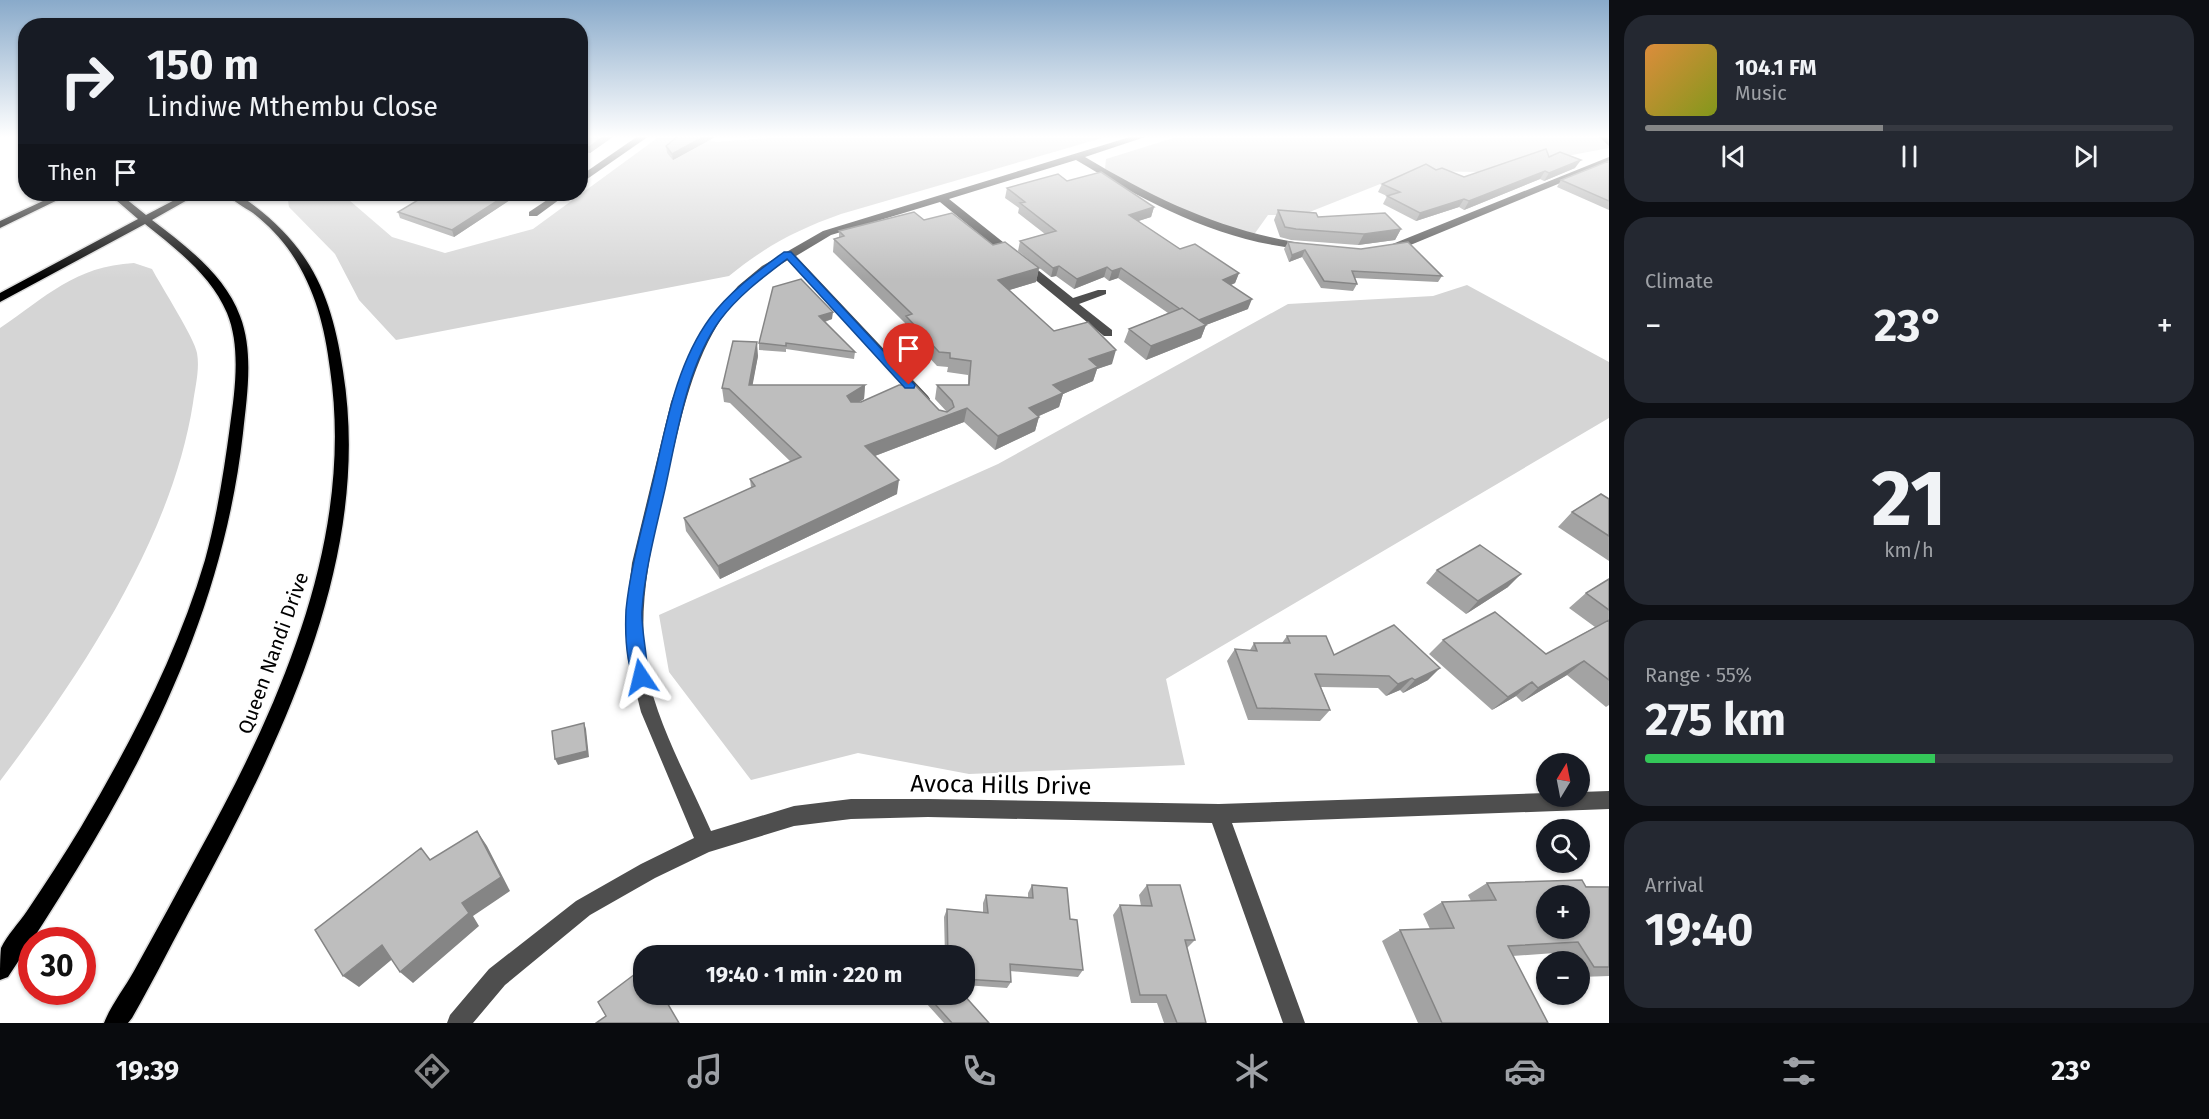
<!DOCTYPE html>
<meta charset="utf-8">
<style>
:root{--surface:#171b24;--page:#242831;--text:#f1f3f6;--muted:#9ea1a6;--line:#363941;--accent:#858687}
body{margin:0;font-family:"Fira Sans",sans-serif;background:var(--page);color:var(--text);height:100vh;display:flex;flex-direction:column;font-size:22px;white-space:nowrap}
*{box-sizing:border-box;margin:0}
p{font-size:20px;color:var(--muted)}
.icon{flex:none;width:33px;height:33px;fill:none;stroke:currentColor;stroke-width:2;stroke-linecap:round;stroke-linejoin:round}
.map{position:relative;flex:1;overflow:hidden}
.side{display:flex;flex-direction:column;gap:15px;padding:15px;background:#0d0f14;width:600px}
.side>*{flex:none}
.hud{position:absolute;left:18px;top:18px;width:570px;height:183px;border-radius:24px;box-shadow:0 2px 4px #0004;background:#171b24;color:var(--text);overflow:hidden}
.needle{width:39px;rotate:10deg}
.tools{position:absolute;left:1536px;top:753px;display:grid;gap:12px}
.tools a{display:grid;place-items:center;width:54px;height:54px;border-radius:50%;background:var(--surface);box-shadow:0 2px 4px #0004;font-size:30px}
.speed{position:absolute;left:18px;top:927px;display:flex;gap:12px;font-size:30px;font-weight:700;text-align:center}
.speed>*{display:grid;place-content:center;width:78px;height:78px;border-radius:50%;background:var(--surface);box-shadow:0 2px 4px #0004;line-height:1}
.speed .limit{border:9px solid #d22;background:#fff;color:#111}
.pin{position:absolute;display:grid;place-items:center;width:51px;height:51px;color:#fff;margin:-62px -26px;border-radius:50% 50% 50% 0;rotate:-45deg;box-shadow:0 0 6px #0007}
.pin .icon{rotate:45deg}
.me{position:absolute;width:66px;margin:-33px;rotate:350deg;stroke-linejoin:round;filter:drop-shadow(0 0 4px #0008)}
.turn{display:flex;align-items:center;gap:21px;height:126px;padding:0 30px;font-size:27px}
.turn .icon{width:78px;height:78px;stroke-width:2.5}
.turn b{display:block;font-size:42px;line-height:51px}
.then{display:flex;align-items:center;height:57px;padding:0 30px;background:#0003;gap:12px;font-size:22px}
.big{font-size:45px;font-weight:700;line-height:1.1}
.side .tile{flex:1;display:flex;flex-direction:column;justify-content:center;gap:9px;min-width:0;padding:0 21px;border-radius:24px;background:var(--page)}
.side .dial{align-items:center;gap:0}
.dial b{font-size:78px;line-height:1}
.song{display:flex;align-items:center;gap:18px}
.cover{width:72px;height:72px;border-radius:9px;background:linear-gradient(135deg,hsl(30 70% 55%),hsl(70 70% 35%))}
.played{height:6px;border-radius:3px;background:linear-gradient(90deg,var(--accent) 45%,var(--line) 45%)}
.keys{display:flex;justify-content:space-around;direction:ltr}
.heat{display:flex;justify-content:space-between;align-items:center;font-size:33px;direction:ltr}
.charge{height:9px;border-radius:4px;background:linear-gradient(90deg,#34c759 55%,var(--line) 0)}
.trip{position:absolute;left:633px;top:945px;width:342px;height:60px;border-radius:24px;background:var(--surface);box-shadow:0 2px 4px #0004;font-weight:700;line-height:60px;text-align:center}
.tabs{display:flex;height:96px;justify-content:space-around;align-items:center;background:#090b0e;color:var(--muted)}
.tabs .icon{width:42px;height:42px}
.tabs .active{color:var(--accent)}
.tabs b{font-size:27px;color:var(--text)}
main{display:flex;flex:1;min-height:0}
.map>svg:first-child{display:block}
</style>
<main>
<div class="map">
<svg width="1609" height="1023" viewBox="0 0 1609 1023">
<rect width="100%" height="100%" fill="#fff"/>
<path fill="#d5d5d5" d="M660 136H686L717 142 792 136H1109L841 214C796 230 766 246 729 276L396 340 359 300 335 254 289 207 287 194H342L392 237 445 253 533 229Z
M1180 136H1609V148L1481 172 1413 171 1302 215H1268L1253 236C1201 219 1151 198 1105 169L1106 159Z
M134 263 152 269C161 286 195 339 197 353 200 369 195 388 193 403 172 538 81 674 0 781V328C46 297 75 266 134 263Z
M1467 285 1609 362V418L1166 679 1185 765 969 774 858 753 751 780 669 672 659 615 998 464 1288 304 1433 296Z"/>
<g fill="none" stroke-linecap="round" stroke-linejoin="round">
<defs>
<path id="major" d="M58 194H70L0 228V221Z
M109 194H120L146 215 186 194H198L152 220C186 246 225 275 240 316 254 352 247 396 243 433 220 639 120 808 8 977L0 980C0 971 0 957 1 948 7 935 19 923 27 911 45 884 64 855 81 827 131 742 177 655 205 560 217 516 224 471 230 426 235 390 241 347 227 313 211 275 176 249 145 224L0 302V293L138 219Z
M227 194H238C307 241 331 289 343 371 373 556 282 739 197 897 175 937 155 978 132 1018L128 1023H104C111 1005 124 989 134 971 156 931 178 891 200 850 280 705 355 538 330 369 325 328 315 288 291 253 281 238 267 224 253 213 244 207 234 202 227 194Z"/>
</defs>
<use href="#major" stroke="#dbdbdb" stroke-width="3"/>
<path fill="#4e4e4e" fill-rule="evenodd" d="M638 136H649L580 184V176Z
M1133 136H1148L1085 157C1157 200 1222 231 1306 244L1311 247C1305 252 1294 248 1285 247 1209 236 1141 199 1076 160L949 199 1073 298 1098 290H1106V294L1079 304 1112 330V336H1104L940 202 831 235 796 256 928 396 930 399 928 402H918L788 260C761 276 735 297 718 324 690 370 680 423 668 474 654 535 638 594 645 658 652 716 688 778 711 831L794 806 851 799H928L1219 804 1546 793V796H1580V792L1609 791V809L1232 823 1305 1023H1283L1212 823 928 817 851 819 794 826 709 852 655 878 590 915 505 985 473 1023H447L450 1015 489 969 576 901 641 864 694 838 641 712 628 660 626 612 632 563 671 402 691 351 708 321 738 286 762 266 823 231Z
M1598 136H1608L1609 146Z
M1609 157V163L1408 246 1390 250 1385 247Z
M556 194H567L537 216H529V212Z"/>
<use href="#major" fill="#000" fill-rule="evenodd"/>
</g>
<path fill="#a3a3a3" d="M580 136H614L590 153 580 151Z
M678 136H717L673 160 667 153 666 146Z
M1549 157 1575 168 1544 181 1540 179 1464 210 1459 207 1416 221 1383 204 1387 196 1378 192 1382 184 1436 170 1464 177Z
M1609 161V210L1557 187 1561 180Z
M1067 181 1154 207 1151 217 1138 221 1180 249 1239 273 1235 283 1231 285 1248 309 1206 325 1201 338 1146 360 1124 342 1129 329 1168 313 1118 278 1109 281 1104 277 1074 289 1056 276 1051 277 1018 251 1020 241 1045 234 1018 213 1019 208 1005 198 1007 188Z
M510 200 454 237 400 218 398 212Z
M1278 210 1318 217 1401 229 1395 240 1358 245 1291 240 1280 237 1274 220Z
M924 220 993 245 1039 268 1036 282 1009 290 1054 331 1112 364 1097 369 1093 381 1063 394 1059 407 1039 416 1035 431 995 450 964 422 875 456 897 494 720 579 686 531 684 518 751 488 750 479 791 462 730 403 724 402 722 388 758 356 752 385H865L864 399 859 402 939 410 947 412 935 399 937 385H968V375L947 372 948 367 937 366 904 330 905 323 833 252 834 239 839 237V231Z
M1288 242 1442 276 1438 282 1355 278 1357 284 1353 291 1321 288 1302 257 1289 262 1284 249Z
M801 279 832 319 825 322 855 352 854 359 786 349V352L759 350V343Z
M1609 499V561L1558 527 1572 512Z
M1437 570 1508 587 1466 614 1426 583Z
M1609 579V705L1606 707 1567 675 1522 702 1516 696 1492 710 1429 654 1443 640 1546 654 1595 627 1569 608 1586 593Z
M1287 636 1334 655 1428 680 1403 693 1400 690 1386 696 1378 688 1321 687 1330 710 1320 721 1248 720 1227 661 1235 649 1250 650 1254 643H1282Z
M1487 883 1609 887V976L1580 977V962H1560L1555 953 1512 956 1548 1023H1418L1382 941 1400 930 1430 929 1423 914 1442 902 1471 901 1468 895Z
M1032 885 1070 919 1083 970 1078 977 1010 971 1011 982 1007 988 964 985V956H945L944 917 947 909 983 912V903L986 895 1028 897V893Z
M1147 885 1195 940 1187 948 1206 1023H1164L1157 1003H1131L1113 915 1120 905 1141 906 1139 895Z
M918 994H963L989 1023H944Z"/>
<path fill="#858585" d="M604 136H614L590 153 589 147Z
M705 136H717L673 160 672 154Z
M1581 160 1575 168 1544 181 1549 173Z
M1545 171 1540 179 1464 210 1469 201Z
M508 194H509L510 200 454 237 452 230Z
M1464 199 1459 207 1416 221 1420 213Z
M1154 207 1151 217 1126 225 1129 215Z
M1401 229 1395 240 1358 245 1364 234Z
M1305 250 1302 257 1289 262 1292 255Z
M1059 266 1056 276 1051 277 1053 268Z
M1107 267 1104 277 1074 289 1077 279Z
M1039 268 1036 282 996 294 998 280Z
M1121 268 1118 278 1109 281 1112 271Z
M1239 273 1235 283 1219 290 1223 280Z
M1252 299 1248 309 1206 325 1201 338 1146 360 1151 346 1197 320Z
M833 312 832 319 819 323V316Z
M757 342 758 356 750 399 749 385Z
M1116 350 1112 364 1097 369 1093 381 1063 394 1059 407 1025 422 1029 408 1053 385 1089 359Z
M865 385 864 399 846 410 847 396Z
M967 408 964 422 864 460 865 446Z
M1039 417 1035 431 995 450 998 436Z
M899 480 897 494 720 579 718 566Z
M1521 574 1508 587 1466 614 1478 601Z
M1584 661 1567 675 1522 702 1538 688Z
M1440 668 1428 680 1403 693 1415 680Z
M1412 678 1400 690 1386 696 1398 684Z
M1532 682 1516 696 1492 710 1508 697Z
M584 723 586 729 589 757 558 765 555 759Z
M477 831 487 846 510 891 473 916 479 926 413 983 400 972 462 903Z
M382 945 396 956 359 987 343 976Z"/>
<path fill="#bebebe" stroke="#858585" stroke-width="1.5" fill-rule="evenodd" d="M580 136H604L589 147 580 145Z
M678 136H705L672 154 666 146Z
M1546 149 1549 157 1560 152 1581 160 1549 173 1545 171 1469 201 1464 199 1420 213 1387 196 1400 192 1382 184 1426 164 1436 170 1442 168 1464 177Z
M1609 161V201L1561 180Z
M1101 172 1154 207 1129 215 1180 249 1195 244 1239 273 1223 280 1252 299 1199 320 1182 308 1180 309 1121 268 1112 271 1107 267 1077 279 1059 266 1053 268 1020 241 1056 231 1020 203 1025 202 1007 188 1058 174 1067 181Z
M428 194H442L456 198 464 194H508L452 230 398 212Z
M1278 210 1316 213 1318 217 1385 213 1401 229 1364 234 1296 229 1285 227Z
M914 212 924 220 952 213 993 245 1005 242 1039 268 998 280 1054 331 1088 322 1116 350 1089 359 1098 367 1053 385 1063 393 1029 408 1039 417 998 436 967 408 865 446 899 480 718 566 684 518 755 486 750 479 801 457 729 389 722 388 733 341 757 342 749 385H865L847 396 851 402H861L899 385H915L939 410 947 412 954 407 952 401 937 385H969L971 361 950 358V353L939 352 906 316 912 314 834 239 844 236 839 231Z
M1288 242 1361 249 1408 242 1442 276 1352 271 1357 284 1324 281 1305 250 1292 255Z
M801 279 833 312 819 316 855 352 786 343V346L759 343 773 287Z
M1182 308 1206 325 1151 346 1129 329Z
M1601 494 1609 499V536L1572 512Z
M1480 545 1521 574 1478 601 1437 570Z
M1609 579V610L1586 593Z
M1495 612 1546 654 1609 620V680L1584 661 1538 688 1532 682 1508 697 1443 640Z
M1394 625 1440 668 1415 680 1412 678 1398 684 1389 676 1315 674 1330 710 1257 708 1235 649 1257 651 1254 643H1290L1287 636H1326L1334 655Z
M584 723 587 751 555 759 552 731Z
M477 831 501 877 462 903 469 913 400 972 382 945 343 976 315 930 421 848 430 860Z
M1582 880 1586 887H1609V967H1594L1578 942 1508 946 1548 1023H1442L1400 930 1454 928 1442 902 1496 900 1487 883ZM1546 896H1580V928H1546Z
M1032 885 1067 888 1070 919 1077 920 1083 970 1010 964 1011 982 964 979V956H948L947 909 988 913 986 895 1033 898Z
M1147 885H1180L1195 940H1185L1206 1023H1177L1166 995H1140L1120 905 1152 906Z
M635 974 641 985 644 983V994H662L679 1023H596L606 1016 598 1002Z
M926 994H963L989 1023H952Z"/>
<linearGradient id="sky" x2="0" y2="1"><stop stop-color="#89aaca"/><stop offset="0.49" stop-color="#fff"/><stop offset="1" stop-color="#fff" stop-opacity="0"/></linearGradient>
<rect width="1609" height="279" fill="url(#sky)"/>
<path fill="#1a73e8" stroke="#114b97" stroke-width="1.5" d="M784 252H791L915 385 914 388H905L787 259C762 278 739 295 720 320 687 365 677 435 665 489 656 529 645 569 642 610 640 625 651 674 647 682H635C626 662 625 632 626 610 630 569 642 529 651 490 665 433 674 367 710 318 730 291 757 272 784 252Z"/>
<g text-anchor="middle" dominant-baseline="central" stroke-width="5" stroke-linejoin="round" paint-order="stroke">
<g font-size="20" fill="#000" stroke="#fff">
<text transform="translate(273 653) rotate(-70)">Queen Nandi Drive</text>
</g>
<g font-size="24" fill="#000" stroke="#fff">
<text transform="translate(1001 785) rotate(1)">Avoca Hills Drive</text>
</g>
</g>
</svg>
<div class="tools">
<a><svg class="needle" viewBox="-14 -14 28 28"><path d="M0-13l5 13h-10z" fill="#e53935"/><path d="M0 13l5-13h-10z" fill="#9ea1a6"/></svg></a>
<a><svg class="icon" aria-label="search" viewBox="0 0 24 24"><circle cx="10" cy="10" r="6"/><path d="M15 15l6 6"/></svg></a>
<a>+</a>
<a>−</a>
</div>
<div class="speed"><div class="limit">30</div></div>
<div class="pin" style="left:909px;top:385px;background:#d93025"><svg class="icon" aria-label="arrive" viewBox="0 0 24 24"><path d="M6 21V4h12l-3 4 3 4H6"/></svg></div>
<svg class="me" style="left:641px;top:677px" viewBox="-20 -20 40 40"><path d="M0-17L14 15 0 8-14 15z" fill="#1a73e8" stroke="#fff" stroke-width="4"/></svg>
<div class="trip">19:40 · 1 min · 220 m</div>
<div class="hud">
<div class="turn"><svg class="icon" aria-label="right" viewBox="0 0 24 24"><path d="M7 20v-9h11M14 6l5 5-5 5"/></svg><div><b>150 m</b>Lindiwe Mthembu Close</div></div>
<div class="then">Then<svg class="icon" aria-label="arrive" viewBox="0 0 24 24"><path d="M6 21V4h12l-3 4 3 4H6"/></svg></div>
</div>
</div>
<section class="side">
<div class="tile">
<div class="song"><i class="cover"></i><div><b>104.1 FM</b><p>Music</p></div></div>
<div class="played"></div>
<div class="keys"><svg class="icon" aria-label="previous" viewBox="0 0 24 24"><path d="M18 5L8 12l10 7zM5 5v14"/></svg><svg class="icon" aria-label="pause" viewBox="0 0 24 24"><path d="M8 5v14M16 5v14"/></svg><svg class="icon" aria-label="next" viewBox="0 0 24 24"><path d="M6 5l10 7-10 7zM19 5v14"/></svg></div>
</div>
<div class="tile"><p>Climate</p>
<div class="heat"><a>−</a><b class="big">23°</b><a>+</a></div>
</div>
<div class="tile dial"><b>21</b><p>km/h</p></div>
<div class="tile"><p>Range · 55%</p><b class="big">275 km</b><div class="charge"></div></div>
<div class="tile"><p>Arrival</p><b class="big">19:40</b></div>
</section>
</main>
<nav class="tabs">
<b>19:39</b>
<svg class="icon active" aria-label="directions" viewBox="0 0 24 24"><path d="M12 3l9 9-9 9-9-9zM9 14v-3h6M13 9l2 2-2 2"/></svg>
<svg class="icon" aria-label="music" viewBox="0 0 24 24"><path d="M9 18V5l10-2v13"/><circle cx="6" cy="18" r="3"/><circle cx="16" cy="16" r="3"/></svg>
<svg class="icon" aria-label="phone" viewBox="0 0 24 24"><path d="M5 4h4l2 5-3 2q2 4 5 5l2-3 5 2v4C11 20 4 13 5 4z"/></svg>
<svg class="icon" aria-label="climate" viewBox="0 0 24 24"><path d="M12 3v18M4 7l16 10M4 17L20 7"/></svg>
<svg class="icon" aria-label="car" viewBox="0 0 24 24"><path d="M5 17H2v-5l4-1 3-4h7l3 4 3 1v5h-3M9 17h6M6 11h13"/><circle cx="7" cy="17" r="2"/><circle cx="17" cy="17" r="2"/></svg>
<svg class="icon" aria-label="filters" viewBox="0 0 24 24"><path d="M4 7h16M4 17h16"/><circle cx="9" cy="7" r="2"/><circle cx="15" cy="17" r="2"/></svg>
<b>23°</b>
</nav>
